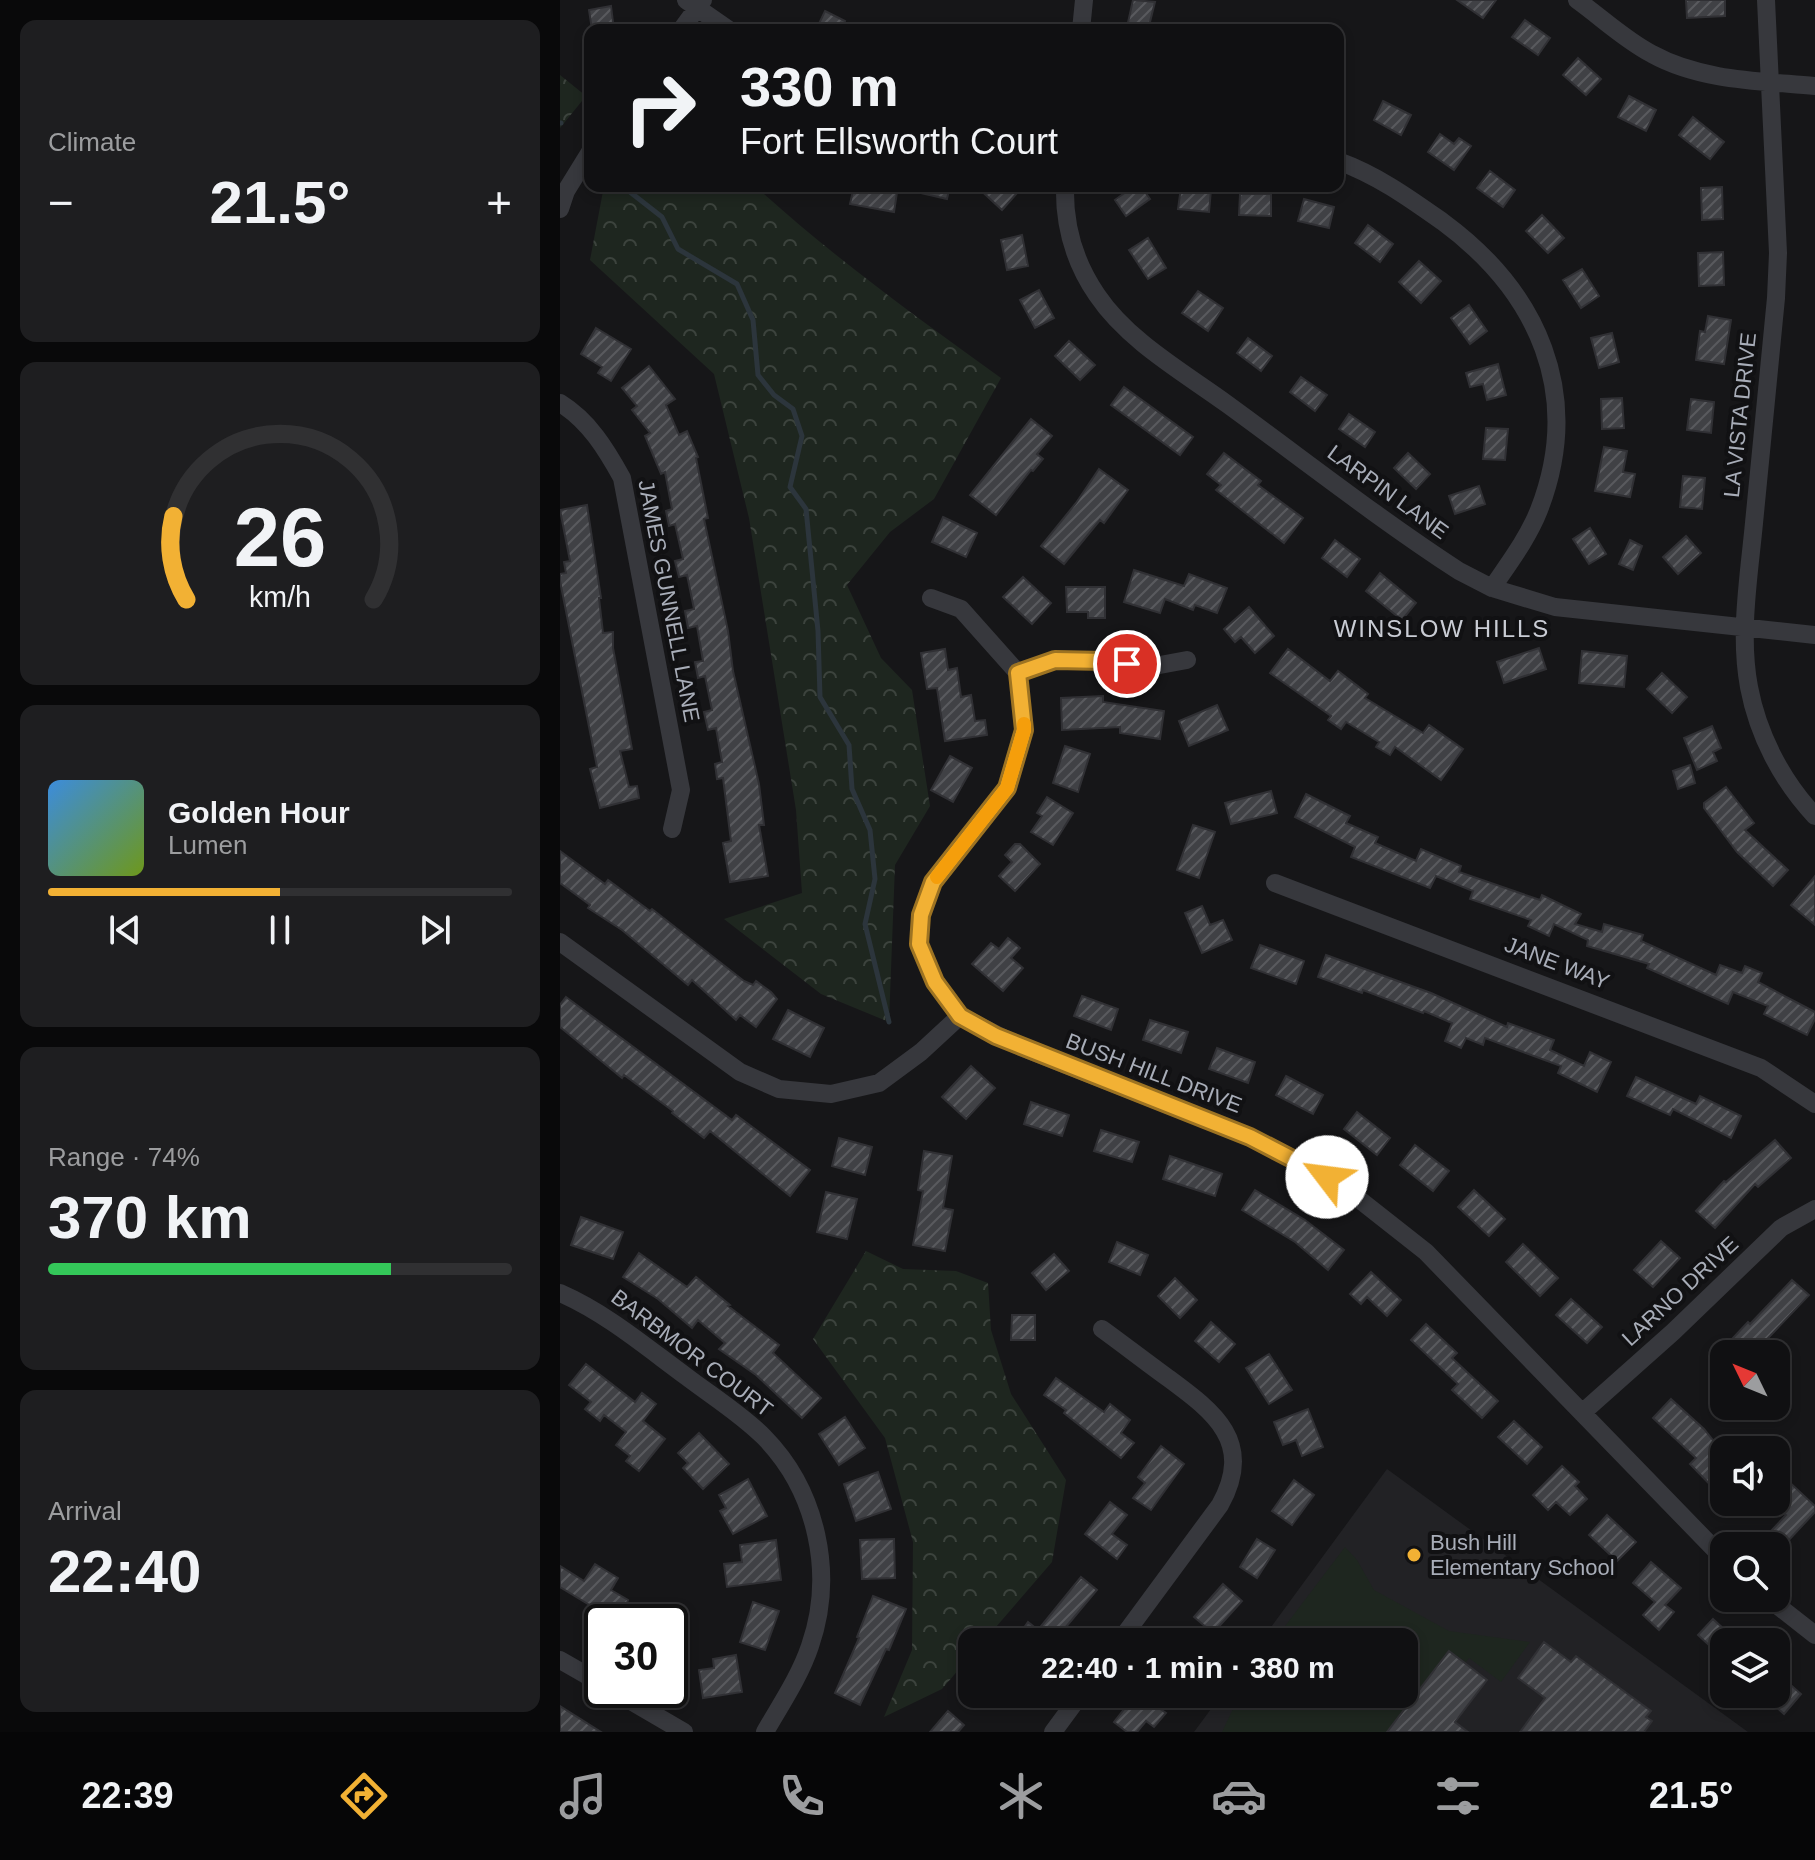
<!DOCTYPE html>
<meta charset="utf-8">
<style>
:root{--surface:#101012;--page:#1e1e20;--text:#f1f3f6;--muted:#9c9d9f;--line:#303032;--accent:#f2b134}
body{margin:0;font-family:Arial,sans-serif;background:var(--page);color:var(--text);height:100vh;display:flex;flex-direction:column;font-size:30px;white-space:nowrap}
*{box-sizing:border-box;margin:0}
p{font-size:26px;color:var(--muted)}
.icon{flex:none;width:44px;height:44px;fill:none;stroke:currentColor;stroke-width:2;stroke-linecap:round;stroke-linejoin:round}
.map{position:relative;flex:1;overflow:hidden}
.sheet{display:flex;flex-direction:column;gap:20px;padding:20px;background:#09090a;width:560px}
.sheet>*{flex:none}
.banner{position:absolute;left:24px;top:24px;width:760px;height:168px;border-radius:16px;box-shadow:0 4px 12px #0003,0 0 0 2px var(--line);background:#101012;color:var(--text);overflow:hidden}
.needle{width:52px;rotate:313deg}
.controls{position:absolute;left:1150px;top:1340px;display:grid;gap:16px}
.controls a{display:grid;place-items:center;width:80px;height:80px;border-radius:16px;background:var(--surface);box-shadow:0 4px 12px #0003,0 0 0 2px var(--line);font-size:40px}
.speed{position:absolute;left:24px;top:1604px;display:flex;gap:16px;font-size:40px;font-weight:700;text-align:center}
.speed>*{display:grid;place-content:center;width:104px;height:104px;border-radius:50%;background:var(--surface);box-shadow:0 4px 12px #0003,0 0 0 2px var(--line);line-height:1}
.speed .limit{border:4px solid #111;border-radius:12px;background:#fff;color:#111}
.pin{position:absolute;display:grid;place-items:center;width:68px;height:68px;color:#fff;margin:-34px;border:4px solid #fff;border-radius:50%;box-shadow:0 2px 8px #0007}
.me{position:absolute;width:88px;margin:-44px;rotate:300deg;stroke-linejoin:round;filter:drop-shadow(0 0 6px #0008)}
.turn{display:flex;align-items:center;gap:28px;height:168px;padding:0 24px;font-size:36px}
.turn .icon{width:104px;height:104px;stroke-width:2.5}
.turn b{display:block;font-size:56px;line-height:68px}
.big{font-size:60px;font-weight:700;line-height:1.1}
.sheet .widget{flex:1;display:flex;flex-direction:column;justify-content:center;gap:12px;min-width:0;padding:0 28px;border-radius:16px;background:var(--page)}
.sheet .dial{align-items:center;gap:0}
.dial svg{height:208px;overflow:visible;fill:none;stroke:var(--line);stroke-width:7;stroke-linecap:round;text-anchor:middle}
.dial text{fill:var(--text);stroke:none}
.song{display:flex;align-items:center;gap:24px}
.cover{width:96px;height:96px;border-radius:12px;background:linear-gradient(135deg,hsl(210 70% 55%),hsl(80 70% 35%))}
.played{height:8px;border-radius:4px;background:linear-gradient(90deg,var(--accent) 50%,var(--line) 50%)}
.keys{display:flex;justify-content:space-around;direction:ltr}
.heat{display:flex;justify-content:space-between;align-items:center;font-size:44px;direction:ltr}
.charge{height:12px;border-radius:6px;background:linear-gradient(90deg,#34c759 74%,var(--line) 0)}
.trip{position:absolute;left:398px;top:1628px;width:460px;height:80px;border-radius:16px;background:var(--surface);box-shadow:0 4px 12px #0003,0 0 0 2px var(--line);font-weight:700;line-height:80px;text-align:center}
.dock{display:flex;height:128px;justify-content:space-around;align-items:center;background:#060607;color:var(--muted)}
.dock .icon{width:56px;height:56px}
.dock .on{color:var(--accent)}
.dock b{font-size:36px;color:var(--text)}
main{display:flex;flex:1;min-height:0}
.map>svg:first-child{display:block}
</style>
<main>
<section class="sheet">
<div class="widget"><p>Climate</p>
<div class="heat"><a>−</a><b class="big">21.5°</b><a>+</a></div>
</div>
<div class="widget dial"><svg viewBox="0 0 100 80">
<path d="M14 69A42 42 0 1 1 86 69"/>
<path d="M14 69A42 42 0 0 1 9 37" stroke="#f2b134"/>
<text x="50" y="56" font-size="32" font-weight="700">26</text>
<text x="50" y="72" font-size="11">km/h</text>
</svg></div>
<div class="widget">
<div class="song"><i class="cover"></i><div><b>Golden Hour</b><p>Lumen</p></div></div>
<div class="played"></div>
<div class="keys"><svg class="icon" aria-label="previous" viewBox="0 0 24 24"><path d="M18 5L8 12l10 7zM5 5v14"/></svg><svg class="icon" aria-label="pause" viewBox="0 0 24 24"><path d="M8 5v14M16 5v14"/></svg><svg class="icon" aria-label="next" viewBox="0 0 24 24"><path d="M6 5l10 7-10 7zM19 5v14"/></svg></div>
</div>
<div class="widget"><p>Range · 74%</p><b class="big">370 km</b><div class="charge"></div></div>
<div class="widget"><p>Arrival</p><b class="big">22:40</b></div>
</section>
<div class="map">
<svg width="1255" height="1732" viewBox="0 0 1255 1732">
<defs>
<pattern id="forest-crowns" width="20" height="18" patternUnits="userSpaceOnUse" patternTransform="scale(2)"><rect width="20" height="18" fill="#1e261f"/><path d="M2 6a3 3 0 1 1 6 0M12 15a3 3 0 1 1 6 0" fill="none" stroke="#3c433d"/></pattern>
<pattern id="building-hatch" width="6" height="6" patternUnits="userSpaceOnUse" patternTransform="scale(2)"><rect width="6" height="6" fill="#404145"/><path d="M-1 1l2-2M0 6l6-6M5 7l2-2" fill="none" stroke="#595a5e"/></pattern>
</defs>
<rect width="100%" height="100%" fill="#161618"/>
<path fill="#222225" d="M827 1469 1188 1732H634L662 1694H844V1642H700Z"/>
<path fill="#1e261f" d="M785 1547 797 1560 814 1590 889 1631 970 1642 941 1682 909 1658 906 1662 889 1651 827 1732H662L680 1694H844V1642H713Z"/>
<path fill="url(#forest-crowns)" d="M0 75 26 96 0 128Z
M44 186H195C272 256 356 317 441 378L374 499 330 532 287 585 321 658 352 690 370 806 335 865 329 1022 261 994 164 919 242 893 236 810 189 518 154 374 30 260Z
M306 1251 343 1269 396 1271 428 1283 431 1330 451 1394 506 1480 492 1562 423 1642H412V1654L382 1689 324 1717 352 1650 353 1542 325 1438 253 1339Z"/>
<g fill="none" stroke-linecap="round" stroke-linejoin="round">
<path stroke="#2c353c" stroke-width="5" d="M0 123H1
M70 186V192L102 217 118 249 177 284 193 320 198 375 214 395 233 409 242 436 230 487 246 509 258 631 260 697 289 745 292 789 310 830 315 879 305 924 329 1022"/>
</g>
<path fill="url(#building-hatch)" stroke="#303034" stroke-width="2" d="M573 0 595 2 588 30 567 27Z
M897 0H936L923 18Z
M1126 0H1165V16L1127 18Z
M51 6 54 30H32L29 10Z
M265 11 285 21 281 30H256Z
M965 20 990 38 978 55 952 37Z
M1018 58 1041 79 1026 95 1003 75Z
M1069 96 1096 110 1086 131 1058 117Z
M823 101 851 115 841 135 814 120Z
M1133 117 1164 142 1150 159 1119 135Z
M880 134 894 144 899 138 911 146 894 170 868 152Z
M930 171 955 190 943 207 917 188Z
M294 186H338L334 212 290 204Z
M353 186H390L387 199 352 191Z
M416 186H450L457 193 442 210Z
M574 186H581L590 199 566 216 555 200Z
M621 187 651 190 649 212 618 209Z
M1162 187 1163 219 1142 220 1141 188Z
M680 194H711V216L679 215Z
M744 199 774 207 769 228 738 221Z
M982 215 1004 238 988 253 966 231Z
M808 225 833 244 820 262 795 243Z
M462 235 468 266 447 270 441 240Z
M588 238 606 268 588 279 569 250Z
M1163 252 1164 285 1139 286 1138 253Z
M859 261 881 281 861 303 839 282Z
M1022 269 1039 296 1021 308 1003 280Z
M479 290 494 318 475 328 460 300Z
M638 291 663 308 648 331 622 313Z
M909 305 927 331 910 344 891 318Z
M1148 316 1171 320 1164 364 1136 360 1140 331 1145 332Z
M36 328 71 349 51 381 38 373 42 367 21 354Z
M1052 333 1059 362 1039 368 1031 338Z
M688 338 712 356 701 371 677 353Z
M509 341 535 365 520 380 495 356Z
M938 364 946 395 927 400 923 384 910 387 906 373Z
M89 366 115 399 106 405 119 435 127 431 138 457 136 458 148 518 144 519 168 631 173 671 199 784 204 825H199L208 876 170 882 163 843 171 841 163 778 157 779 155 764 162 762 156 728 148 730 144 712 152 710 145 676 138 678 135 662 143 661 137 626 128 628 125 611 134 609 127 575 119 577 115 561 123 559 115 524 109 526 106 511 112 509 105 472 101 474 85 436 90 433 72 410 77 406 62 388Z
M741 377 767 395 755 411 730 392Z
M564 387 633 437 620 455 551 405Z
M1062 398 1064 428 1042 429 1041 399Z
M1131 399 1154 402 1151 433 1127 430Z
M789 414 815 432 805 447 779 429Z
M471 419 492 436 477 454 483 459 473 471 471 470 436 515 410 495Z
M926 428 948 429 945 460 923 459Z
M1044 447 1067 451 1063 472 1075 474 1070 497 1035 491Z
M664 453 701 481 698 485 743 518 724 543 656 490 661 485 647 474Z
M848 453 870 474 856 489 834 468Z
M539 469 568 490 544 523 540 520 504 564 481 546 516 503Z
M1123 476 1145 478 1142 509 1120 507Z
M919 486 925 504 895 514 889 496Z
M27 505 41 598H39L43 633 53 632V648L72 749 60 751 69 787 77 786 79 798 40 808 30 769 37 767 0 581V574L6 573 4 562 10 561 0 510Z
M383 517 417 533 406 557 372 542Z
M1030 528 1046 554 1029 564 1013 539Z
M1126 536 1141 553 1118 574 1103 557Z
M775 540 800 559 787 577 762 558Z
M1070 540 1082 546 1073 570 1059 564Z
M574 570 624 586 629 574 667 588 657 613 635 605 633 610 605 599 600 613 564 602Z
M820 573 856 603 842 620 806 591Z
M463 577 491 603 472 624 443 597Z
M506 587H545V618H528V612H507Z
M689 607 714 636 695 653 681 637 675 642 664 629Z
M979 648 986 669 944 683 937 662Z
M385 649 388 670 397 668 401 697 411 695 415 721 425 720 427 735 385 741 377 688 367 689 361 653Z
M728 649 770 681 778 671 808 694 805 698 863 733 869 725 903 749 881 780 835 747 830 755 816 747 819 742 786 722 781 729 768 720 771 716 710 673Z
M1022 651 1067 656 1064 687 1019 683Z
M1102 673 1127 697 1112 713 1087 689Z
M543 696V702L604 711 600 739 560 733V727L502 730 501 698Z
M657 705 668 730 629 746 619 721Z
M1152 726 1161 748 1153 752 1157 761 1137 770 1124 738Z
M505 746 530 754 518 792 493 783Z
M390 756 412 768 393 802 371 790Z
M1130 765 1135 783 1118 789 1113 771Z
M1166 787 1194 823 1185 830 1228 870 1213 886 1177 852 1144 808V803Z
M711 791 717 813 671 824 665 803Z
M746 794 790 816 786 823 818 837 815 843 856 861 861 849 901 866 899 872 980 900 982 895 1021 914 1015 924 1042 932 1044 924 1083 935 1081 941 1156 975 1160 965 1182 973 1185 966 1202 973 1198 982 1255 1012V1019L1247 1035 1204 1014 1208 1006 1173 992 1168 1004 1087 968 1089 964 1027 946 1028 940 994 924 989 936 968 926 971 920 910 899 913 891 876 876 870 888 791 857 795 847 735 817Z
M487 797 513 813 493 845 471 832 482 816 477 813Z
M633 825 655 832 639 878 617 870Z
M455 844H460L480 864 455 891 439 876 452 862 445 855Z
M0 851 45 884 48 880 90 911 92 909 184 981 193 985 196 981 211 992 217 999 196 1027 180 1015 176 1020 132 980 128 985 62 930 28 908 30 905 0 883Z
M1255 876V925L1231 905Z
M642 906 650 925 663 920 672 940 642 953 625 913Z
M448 938 460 948 451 958 463 968 443 991 412 964 431 943 439 949Z
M700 945 744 961 736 984 691 968Z
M766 955 871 993 947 1027 948 1023 994 1040 990 1050 1024 1066 1030 1052 1051 1062 1037 1092 998 1073 1001 1066 925 1038 923 1045 906 1038 901 1048 885 1041 892 1023 864 1011 863 1013 803 990 802 993 758 977Z
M522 996 558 1009 551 1030 514 1016Z
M6 997 172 1120 176 1115 250 1170 230 1196 150 1131 144 1138 112 1113 113 1111 64 1075 62 1078 0 1027V1005Z
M228 1010 264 1028 250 1057 213 1039Z
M590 1020 628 1032 621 1053 583 1040Z
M657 1048 695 1062 688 1083 649 1069Z
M411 1066 435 1088 406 1119 382 1097Z
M726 1076 763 1095 753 1114 716 1095Z
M1076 1077 1136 1104 1140 1096 1181 1116 1171 1138 1113 1109 1110 1115 1067 1096Z
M471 1102 509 1115 502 1136 464 1124Z
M797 1112 830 1138 817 1155 784 1129Z
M541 1130 579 1142 572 1162 534 1151Z
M279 1138 312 1147 305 1175 272 1166Z
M1215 1140 1231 1158 1198 1187 1195 1184 1155 1228 1136 1211 1164 1181 1166 1182Z
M855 1145 889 1171 873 1191 840 1165Z
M364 1151 392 1156 383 1208 393 1210 385 1251 353 1245 363 1191 358 1190Z
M610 1156 662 1174 655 1196 603 1179Z
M695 1190 745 1220 784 1250 768 1270 735 1242 682 1210Z
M914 1190 945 1219 929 1236 898 1207Z
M266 1192 297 1199 287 1239 257 1232Z
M21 1217 63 1232 53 1259 11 1245Z
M1101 1241 1120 1258 1093 1287 1074 1270Z
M557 1242 588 1255 580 1275 549 1262Z
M963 1244 998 1278 980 1296 946 1262Z
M79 1253 127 1287 136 1277 170 1305 168 1306 219 1345 213 1353 261 1398 242 1418 196 1375 159 1349 165 1343 138 1320 132 1328 98 1299 63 1277Z
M494 1254 509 1271 486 1290 472 1273Z
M811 1272 841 1300 827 1316 807 1297 801 1304 790 1294Z
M615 1278 637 1300 620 1318 598 1296Z
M1232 1280 1249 1295 1193 1354H1158L1188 1322 1190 1324Z
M1011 1299 1042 1327 1027 1343 996 1315Z
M452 1315H475V1340H451Z
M651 1322 675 1344 659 1362 635 1341Z
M866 1324 897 1353 892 1358 938 1401 922 1418 892 1390 898 1384 851 1340Z
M709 1354 732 1390 709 1404 686 1368Z
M26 1364 75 1402 82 1393 96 1404 83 1421 105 1439 79 1471 66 1461 70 1456 56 1445 66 1432 44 1415 40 1421 25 1409 31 1402 9 1385Z
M496 1378 544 1412 550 1404 570 1420 561 1433 574 1443 561 1458 504 1413 506 1410 484 1395Z
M1111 1399 1144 1429 1164 1454V1499L1130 1464 1136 1458 1093 1418Z
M748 1409 763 1447 742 1456 736 1440 723 1445 714 1422Z
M285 1417 305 1448 279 1465 259 1434Z
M954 1421 982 1447 967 1464 938 1437Z
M139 1433 169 1464 143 1489 123 1468 128 1463 118 1453Z
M601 1446 624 1464 591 1510 573 1498 585 1483 578 1477Z
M1002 1466 1019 1482 1015 1486 1027 1499 1010 1515 996 1502 988 1510 973 1495Z
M318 1472 331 1509 296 1521 284 1484Z
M188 1479 207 1516 173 1534 160 1511 166 1508 159 1495Z
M1226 1479 1255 1506V1512L1226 1543 1212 1530 1226 1515 1216 1506V1489Z
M734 1480 754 1495 732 1525 712 1511Z
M550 1502 567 1515 552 1534 567 1545 557 1559 525 1534Z
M1047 1515 1076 1542 1057 1561 1029 1535Z
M334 1539 335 1578 302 1579 300 1540Z
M697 1539 715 1550 697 1578 680 1567Z
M216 1540 221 1580 167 1587 164 1564 182 1562 180 1545Z
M1091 1562 1121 1588 1105 1605 1114 1612 1099 1630 1083 1615 1095 1602 1073 1583Z
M35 1564 58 1578 51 1590 68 1600 67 1603 100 1622H35L41 1612 0 1587V1566L24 1581Z
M521 1577 537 1590 505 1628 507 1629 498 1642H454L468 1622 478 1630Z
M663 1584 682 1601 653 1633 634 1617Z
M313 1596 346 1609 329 1650 326 1649 300 1705 275 1693 299 1638 297 1637Z
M193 1602 219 1611 205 1650 180 1642Z
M1153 1619 1178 1642H1164V1659L1138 1635Z
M984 1642 1011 1662 1016 1656 1091 1711 1086 1717 1092 1721 1084 1732H960L985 1698 958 1678Z
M889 1651 927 1680 895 1722 908 1732H827Z
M176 1655 182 1692 143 1698 139 1670 154 1668 153 1659Z
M1216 1672 1241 1694 1224 1714 1202 1694H1216Z
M576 1694H606L596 1706 606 1713 594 1727 586 1721 577 1732H567L554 1722Z
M0 1706 41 1732H0Z
M388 1711 404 1725 398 1732H370Z"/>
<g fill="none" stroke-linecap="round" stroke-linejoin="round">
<path stroke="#37383d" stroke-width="18" d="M126 0 169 30
M1017 0C1042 18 1065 40 1092 54 1141 81 1201 81 1255 86
M1206 0 1218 253 1216 298C1209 373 1201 448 1194 523 1189 576 1179 634 1189 687 1198 735 1222 781 1255 816
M121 30 143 0
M521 30 524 0
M778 161C817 175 849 198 883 222 978 292 1024 394 979 510 968 538 949 563 932 588
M505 186C504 225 515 263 537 295 568 341 623 372 667 404 744 460 819 519 899 571L932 588 995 607 1255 635
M0 209 6 191 30 152
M0 403C29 421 46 449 62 478L121 790 112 829
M371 598 401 609 458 673 464 730 447 788 373 882 361 915 359 944 375 982 400 1016 461 1047 690 1137 747 1165 786 1189 866 1252 1164 1559
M458 673 495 660 545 661 589 667 627 660
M715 883 1201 1068 1255 1104
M0 942 180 1072 219 1089 271 1094 319 1083 361 1052 400 1016
M0 1293C46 1313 86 1347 127 1377 152 1396 181 1414 204 1437 257 1491 275 1574 250 1646 240 1676 221 1704 205 1732
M542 1329C564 1345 586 1362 608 1378 654 1412 695 1442 660 1505L559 1642
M1022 1413 1113 1332 1221 1228 1255 1209
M1208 1598 1255 1635
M0 1660 42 1684
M52 1690 124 1732
M493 1732 521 1694"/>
</g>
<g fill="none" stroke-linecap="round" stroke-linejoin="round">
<defs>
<path id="route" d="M567 664 545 661 495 660 458 673 464 730 447 788 373 882 361 915 359 944 375 982 400 1016 436 1036 690 1137 767 1177"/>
</defs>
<use href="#route" stroke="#9d7322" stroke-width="20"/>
<use href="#route" stroke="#f2b134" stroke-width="14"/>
<path stroke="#f59e0b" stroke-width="14" d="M377 877 447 788 464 730V724"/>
</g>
<circle fill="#f2b134" stroke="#111113" stroke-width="3" cx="854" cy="1555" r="8"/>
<g text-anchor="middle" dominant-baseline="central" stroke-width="8" stroke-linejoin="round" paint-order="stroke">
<g font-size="22" fill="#a8adb8" stroke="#111113">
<text transform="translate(1180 415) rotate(-84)">LA VISTA DRIVE</text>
<text transform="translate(828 492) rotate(36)">LARPIN LANE</text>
<text transform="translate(109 601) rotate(79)">JAMES GUNNELL LANE</text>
<text transform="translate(997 963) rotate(21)">JANE WAY</text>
<text transform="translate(594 1073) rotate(21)">BUSH HILL DRIVE</text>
<text transform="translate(1120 1291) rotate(-43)">LARNO DRIVE</text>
<text transform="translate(132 1353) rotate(37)">BARBMOR COURT</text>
</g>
<g font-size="22" fill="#a8adb8" stroke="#111113" text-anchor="start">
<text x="870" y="1542">Bush Hill<tspan x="870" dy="25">Elementary School</tspan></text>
</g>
<g font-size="24" letter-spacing="2" fill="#c9ccd4" stroke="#111113">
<text x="882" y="628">WINSLOW HILLS</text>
</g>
</g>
</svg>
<div class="controls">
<a><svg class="needle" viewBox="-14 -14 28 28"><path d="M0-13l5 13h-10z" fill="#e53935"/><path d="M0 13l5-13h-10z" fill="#9c9d9f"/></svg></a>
<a><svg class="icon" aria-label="sound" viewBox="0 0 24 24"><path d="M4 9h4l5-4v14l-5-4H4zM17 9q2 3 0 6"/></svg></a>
<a><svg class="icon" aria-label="search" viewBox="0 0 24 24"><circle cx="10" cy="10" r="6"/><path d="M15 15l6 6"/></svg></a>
<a><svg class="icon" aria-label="layers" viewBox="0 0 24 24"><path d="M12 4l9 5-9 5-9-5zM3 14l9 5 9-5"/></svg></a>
</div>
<div class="speed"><div class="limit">30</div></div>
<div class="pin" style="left:567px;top:664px;background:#d93025"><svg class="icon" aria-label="arrive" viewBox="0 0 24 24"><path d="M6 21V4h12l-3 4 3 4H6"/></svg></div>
<svg class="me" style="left:767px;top:1177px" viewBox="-20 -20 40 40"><circle r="19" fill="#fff"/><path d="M0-13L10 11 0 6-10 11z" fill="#f2b134"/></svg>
<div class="trip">22:40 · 1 min · 380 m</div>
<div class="banner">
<div class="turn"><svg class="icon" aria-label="right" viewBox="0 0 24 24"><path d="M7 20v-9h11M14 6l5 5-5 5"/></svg><div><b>330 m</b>Fort Ellsworth Court</div></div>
</div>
</div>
</main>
<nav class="dock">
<b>22:39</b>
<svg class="icon on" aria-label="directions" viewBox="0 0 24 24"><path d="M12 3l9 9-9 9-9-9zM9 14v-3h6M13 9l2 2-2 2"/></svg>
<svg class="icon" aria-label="music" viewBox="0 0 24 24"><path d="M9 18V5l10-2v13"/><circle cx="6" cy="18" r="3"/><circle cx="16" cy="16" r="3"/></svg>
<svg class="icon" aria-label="phone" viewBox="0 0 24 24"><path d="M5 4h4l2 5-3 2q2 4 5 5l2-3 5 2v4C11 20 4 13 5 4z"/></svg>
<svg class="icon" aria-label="climate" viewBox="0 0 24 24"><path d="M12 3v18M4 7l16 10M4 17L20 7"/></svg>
<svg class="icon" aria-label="car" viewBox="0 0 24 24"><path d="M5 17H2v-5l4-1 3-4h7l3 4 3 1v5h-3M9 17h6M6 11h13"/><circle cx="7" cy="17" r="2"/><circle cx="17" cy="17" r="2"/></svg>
<svg class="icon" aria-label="filters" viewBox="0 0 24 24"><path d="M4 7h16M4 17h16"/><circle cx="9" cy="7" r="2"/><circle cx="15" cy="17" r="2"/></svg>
<b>21.5°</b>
</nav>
